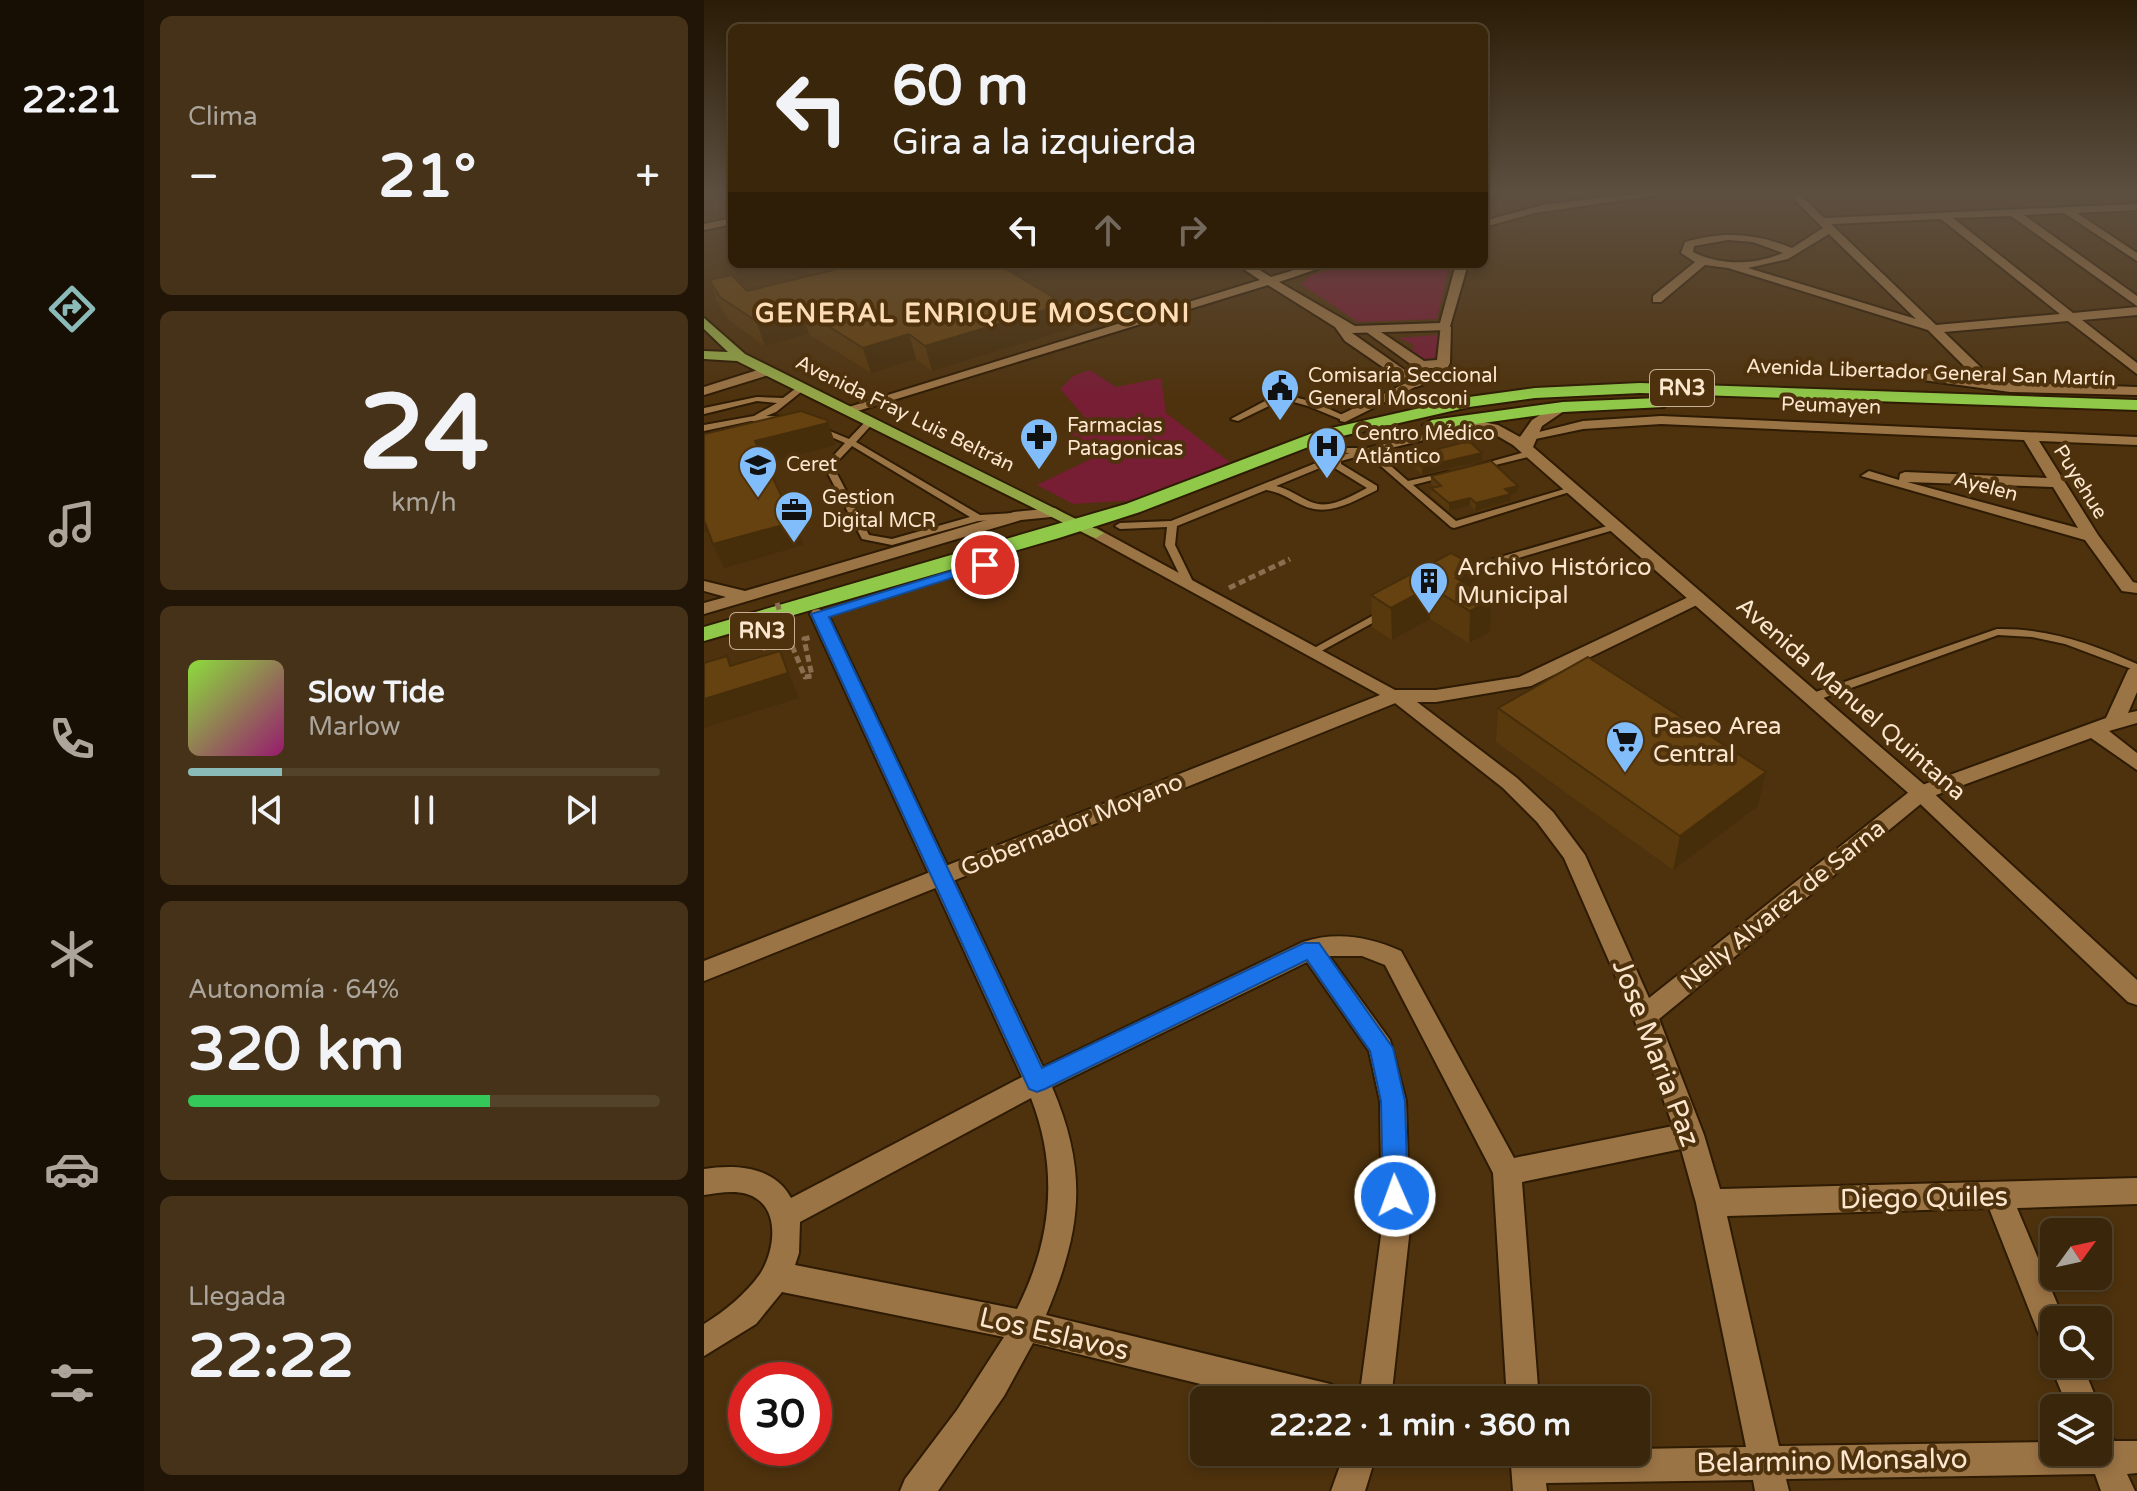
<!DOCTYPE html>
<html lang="es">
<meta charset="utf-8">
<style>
:root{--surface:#3a260a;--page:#453218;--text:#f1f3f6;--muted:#aba59c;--line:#54432b;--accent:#8bbbb9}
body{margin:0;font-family:"Varela Round",sans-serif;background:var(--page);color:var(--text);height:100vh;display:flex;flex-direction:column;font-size:30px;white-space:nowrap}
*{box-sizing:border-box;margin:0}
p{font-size:26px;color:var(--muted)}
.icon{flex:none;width:44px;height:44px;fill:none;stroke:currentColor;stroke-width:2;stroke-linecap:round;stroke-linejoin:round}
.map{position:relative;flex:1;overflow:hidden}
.sheet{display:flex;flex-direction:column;gap:16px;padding:16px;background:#201506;width:560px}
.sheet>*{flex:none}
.guide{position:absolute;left:24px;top:24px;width:760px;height:244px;border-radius:12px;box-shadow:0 4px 12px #0003,0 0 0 2px var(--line);background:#3a260a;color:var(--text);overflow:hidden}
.needle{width:52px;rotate:57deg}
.buttons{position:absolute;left:1336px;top:1218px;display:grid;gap:16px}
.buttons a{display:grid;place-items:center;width:72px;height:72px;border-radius:12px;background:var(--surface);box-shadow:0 4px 12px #0003,0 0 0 2px var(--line);font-size:40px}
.speed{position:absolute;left:24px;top:1362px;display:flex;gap:16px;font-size:40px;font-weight:700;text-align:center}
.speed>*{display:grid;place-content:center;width:104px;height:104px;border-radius:50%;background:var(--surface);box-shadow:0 4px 12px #0003,0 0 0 2px var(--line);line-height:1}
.speed .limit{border:12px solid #d22;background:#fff;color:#111}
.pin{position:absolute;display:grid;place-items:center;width:68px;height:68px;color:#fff;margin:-34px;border:4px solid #fff;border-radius:50%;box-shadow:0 2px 8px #0007}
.me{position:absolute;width:88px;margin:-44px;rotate:358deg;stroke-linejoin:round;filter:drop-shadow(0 0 6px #0008)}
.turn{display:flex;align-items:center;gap:28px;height:168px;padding:0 32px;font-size:36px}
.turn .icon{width:104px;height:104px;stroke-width:2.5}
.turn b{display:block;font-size:56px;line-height:68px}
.lanes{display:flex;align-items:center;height:76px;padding:0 32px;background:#0003;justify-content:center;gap:40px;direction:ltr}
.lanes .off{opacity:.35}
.big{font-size:60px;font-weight:700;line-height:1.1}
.sheet .card{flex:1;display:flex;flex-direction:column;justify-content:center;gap:12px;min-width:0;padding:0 28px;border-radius:12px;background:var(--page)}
.sheet .dial{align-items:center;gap:0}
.dial b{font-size:104px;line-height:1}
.song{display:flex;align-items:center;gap:24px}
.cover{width:96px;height:96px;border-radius:12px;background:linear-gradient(135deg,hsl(90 70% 55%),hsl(320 70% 35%))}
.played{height:8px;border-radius:4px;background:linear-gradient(90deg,var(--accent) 20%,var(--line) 20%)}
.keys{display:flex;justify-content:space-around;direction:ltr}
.heat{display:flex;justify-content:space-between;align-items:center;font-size:44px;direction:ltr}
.charge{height:12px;border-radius:6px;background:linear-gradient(90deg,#34c759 64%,var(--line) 0)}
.trip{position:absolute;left:486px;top:1386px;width:460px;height:80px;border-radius:12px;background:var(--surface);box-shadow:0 4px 12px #0003,0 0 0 2px var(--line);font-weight:700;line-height:80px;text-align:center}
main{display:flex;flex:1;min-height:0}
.tab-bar{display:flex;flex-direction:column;width:144px;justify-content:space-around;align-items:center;background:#170f04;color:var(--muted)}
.tab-bar .icon{width:56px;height:56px}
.tab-bar .selected{color:var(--accent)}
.tab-bar b{font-size:36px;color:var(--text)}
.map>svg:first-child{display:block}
</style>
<main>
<nav class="tab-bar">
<b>22:21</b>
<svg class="icon selected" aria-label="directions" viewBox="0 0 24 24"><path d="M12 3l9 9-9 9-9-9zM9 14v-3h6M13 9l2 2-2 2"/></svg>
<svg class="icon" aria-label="music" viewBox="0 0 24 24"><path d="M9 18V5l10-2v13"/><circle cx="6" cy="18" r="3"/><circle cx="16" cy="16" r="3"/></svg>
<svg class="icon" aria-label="phone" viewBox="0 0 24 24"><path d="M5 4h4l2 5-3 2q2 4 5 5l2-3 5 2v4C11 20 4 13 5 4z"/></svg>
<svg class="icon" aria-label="climate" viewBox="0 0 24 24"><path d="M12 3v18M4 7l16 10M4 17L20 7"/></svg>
<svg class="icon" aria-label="car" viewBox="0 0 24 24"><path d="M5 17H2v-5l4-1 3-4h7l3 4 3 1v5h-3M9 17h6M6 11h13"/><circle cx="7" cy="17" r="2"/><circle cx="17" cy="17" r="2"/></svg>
<svg class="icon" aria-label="filters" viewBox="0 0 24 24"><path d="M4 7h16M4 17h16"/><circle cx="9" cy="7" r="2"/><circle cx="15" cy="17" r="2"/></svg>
</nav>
<section class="sheet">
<div class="card"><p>Clima</p>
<div class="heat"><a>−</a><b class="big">21°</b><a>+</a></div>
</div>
<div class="card dial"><b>24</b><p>km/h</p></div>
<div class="card">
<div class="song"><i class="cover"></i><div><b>Slow Tide</b><p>Marlow</p></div></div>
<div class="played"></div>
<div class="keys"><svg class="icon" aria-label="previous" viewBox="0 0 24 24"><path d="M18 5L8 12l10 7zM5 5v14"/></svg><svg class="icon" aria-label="pause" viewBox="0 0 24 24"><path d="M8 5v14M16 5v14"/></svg><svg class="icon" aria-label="next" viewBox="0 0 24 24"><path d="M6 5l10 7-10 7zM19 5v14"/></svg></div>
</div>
<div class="card"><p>Autonomía · 64%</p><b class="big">320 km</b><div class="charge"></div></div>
<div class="card"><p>Llegada</p><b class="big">22:22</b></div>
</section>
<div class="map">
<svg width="1433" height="1491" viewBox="0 0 1433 1491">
<rect width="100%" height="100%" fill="#4e320d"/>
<path fill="#771d34" d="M646 264 744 270 733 319 654 322 597 284 607 275Z
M734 335 732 356 725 361 713 360 707 353 710 345 695 338Z
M386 370 412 387 457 378 462 413 528 464 435 500 369 504 333 485 397 454 384 443 364 434 386 423 356 389 369 376Z"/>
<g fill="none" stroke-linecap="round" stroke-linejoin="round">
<defs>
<path id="lane" d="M95 386 102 388 72 412 62 416 83 417V421H47L0 431V425L50 416 73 403 53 401 0 414V408L53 397 79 398Z
M586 396 610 402 645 418 638 420 604 406 586 401 567 405 534 421 527 419 561 401Z
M750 419 757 421 736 436 671 452 704 481 744 472V476L709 485 752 521 864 488H870L872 490 750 528 747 527 663 454 637 461V464L673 486V490C650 501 624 518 598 505 585 499 577 492 562 490L473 526 471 545 491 586 486 589 481 586 461 545 463 527 416 529 411 526 416 523 467 521 622 459 646 453 626 452V448H664L730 432ZM628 463 629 467 663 488C647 496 626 510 607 502 595 497 585 489 572 486Z
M163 420 170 422 152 442 276 515 311 513 316 516 311 519 274 521 188 545 158 539 120 466 141 443 109 429 116 427 145 439ZM148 446 266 517 188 539 165 535 129 466Z
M825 451 829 454 828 456 775 469 771 466Z
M910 524 913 525V529L763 573 759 574 754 571 755 569Z
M679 610 684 613 683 615 612 654 608 655 603 652Z
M1293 629C1342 628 1389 644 1433 664V671L1361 644 1328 637 1294 635 1111 701 1107 702 1101 698 1103 695Z"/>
<path id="street" d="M1083 192H1094L1120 218 1433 204V210L1373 213 1433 253V261L1360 213 1320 215 1433 296V306L1307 216 1249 218 1369 313 1433 307V315L1378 320 1433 363V374L1364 321 1240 332 1292 382 1433 387V395L1306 392 1212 379 1210 376 1217 372 1274 380 1224 330 1024 268 1001 265 957 302H949V296L991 262 977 253 981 242C1019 231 1051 233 1088 248L1119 228ZM1237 219 1356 314 1232 325 1127 224ZM1125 234 1212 319 1044 268 1084 259ZM1024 240 1049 242 1079 253C1050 265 1017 266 989 252L990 246Z
M28 218V224L0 230V224Z
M737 324 747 327 746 363 738 378 712 387 705 383 707 380 728 372 730 368H712L661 331 671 328 720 361 733 360Z
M63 367 70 371 68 374 0 395V387Z
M957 416 1433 437V445L1335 441 1394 535 1429 582 1433 583V593L1418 591 1381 540 1157 476 1165 471 1195 480 1196 474 1201 472 1343 478 1320 440 957 424 879 429 822 441 815 437 879 421ZM1203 482 1349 487 1374 528Z
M351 508 359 513 357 516 317 520 0 614V603L22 597 0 591V581L41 591 310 512Z
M993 593 999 594 1002 598 999 602 827 686 732 702H713L813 778 849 812 881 855 945 998 1210 788 1402 718 1424 670 1433 664V692L1424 713 1433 711V723L1405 731 1433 753V770L1387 738 1224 798 955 1019 1000 1135 1016 1189 1433 1178V1204L1313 1208 1360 1320H1350V1349L1339 1345 1285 1208 1023 1216 1075 1446 1350 1442V1452H1394V1426L1405 1431 1410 1441H1433V1473L1423 1474 1431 1491H1397L1391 1474 1082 1479 1085 1491H1051L1049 1480 842 1483 843 1491H809L806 1452H932V1449L1042 1447 992 1203 977 1149 818 1182 835 1400H803L789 1173 681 965 658 956H625L686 1040 702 1101 706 1228 687 1400H655L678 1228 676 1101 665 1051 603 962 348 1087C385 1173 377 1231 342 1315L626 1384 637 1389 642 1400H562L329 1343 300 1396 234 1491H196L201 1479 253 1410 300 1337 78 1292 52 1324 0 1356V1324C21 1311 41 1295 56 1274 71 1251 78 1205 43 1194 29 1190 14 1193 0 1195V1169C31 1164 70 1166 87 1198L318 1077 106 614 109 610 115 609 124 614 339 1067 599 942C633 931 665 937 697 951L810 1158 969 1126 929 1016 860 858 833 822 799 788 682 696 692 690H732L815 677ZM327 1098C355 1170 348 1240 313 1309L91 1265 95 1253 96 1222Z
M1350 1355V1364H1378L1396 1408 1394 1413V1408H1364L1346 1364Z
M641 1452H673L661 1491H627Z"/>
<path id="secondary" d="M944 192H975L831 213 780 227V221L838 205Z
M532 264H546L567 277 610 264H628L575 282 651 326 736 323 752 264H764L745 330 648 333 719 383 641 422 636 421V415L702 383 641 341 631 327 564 285 147 413 135 410 556 280Z
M854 404 866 407 838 426 829 447 1224 788 1433 980V1005L1424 1002 1210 798 809 445 785 431 746 421 753 417 794 425 816 437 828 420Z
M392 528 702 696 699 700 0 981V961L676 695 386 536 384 533Z"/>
<path id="primary" d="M0 318 41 354 400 533 392 538 386 536 33 361 0 359V351L24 352 0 329Z"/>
<path id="highway" d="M936 383 1433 400V410L936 393 831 398 765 407 625 439 436 512 355 538 0 641V627L422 504 614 431 765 397 831 388Z
M954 398 962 403 960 407 859 412 728 430 719 425 728 420 859 402Z"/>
</defs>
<use href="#lane" stroke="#2e1b03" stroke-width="4"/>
<use href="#street" stroke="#2e1b03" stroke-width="4"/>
<use href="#secondary" stroke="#2e1b03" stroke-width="4"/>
<use href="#primary" stroke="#2e1b03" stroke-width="4"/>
<use href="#highway" stroke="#2e1b03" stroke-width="4"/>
<path stroke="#896f4f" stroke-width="5" stroke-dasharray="7 4" stroke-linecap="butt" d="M525 588 586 559
M84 636 101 677 108 676 100 639 108 637
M78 638 59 644 60 648 86 643"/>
<use href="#lane" fill="#9b7445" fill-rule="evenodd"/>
<use href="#street" fill="#9b7445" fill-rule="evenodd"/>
<use href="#secondary" fill="#9b7445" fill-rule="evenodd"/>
<use href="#primary" fill="#94a747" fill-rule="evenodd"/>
<use href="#highway" fill="#90c949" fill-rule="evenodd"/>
<path stroke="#896f4f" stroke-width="5" stroke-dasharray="7 4" stroke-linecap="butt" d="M73 603 84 636"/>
</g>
<path fill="#58390e" d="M90 264H346L312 275 366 329 228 371 212 359 167 373 105 334 61 346 26 321 14 304 5 280 43 291 107 275Z
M706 456 778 461 718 475 706 463Z
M727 476 813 493 807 495 806 501 771 511 766 505 745 511 727 496V488L731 487 727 484Z
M747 553 771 590 786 632 765 643 726 619 688 640 668 627 667 595Z
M794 708 1054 806 969 870 792 742Z"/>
<path fill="#472e0b" d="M286 264H346L290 282Z
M361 304 366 329 228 371 221 346Z
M97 309 105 334 61 346 52 321Z
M205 334 212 359 167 373 159 348Z
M123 420 132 445 60 464 51 441Z
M778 453V461L718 475V467Z
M814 486 813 493 807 495 806 501 771 511 772 503 801 489Z
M766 498V505L745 511V503Z
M0 518 6 531 0 533Z
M90 522 100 545 20 568 9 544Z
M772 567 771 599 752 578Z
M726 587V619L688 640 687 608Z
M787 599 786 632 765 643 766 611Z
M76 651 95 698 0 728V699L23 656 35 681Z
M1062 772 1054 806 969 870 976 836Z"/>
<path fill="#664210" stroke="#472e0b" stroke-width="2" d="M119 264H293L361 304 221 346 205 334 159 348 97 309 52 321 16 297 5 280 28 275 43 291 129 270Z
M97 411 123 420 124 423 51 441 90 522 9 544 0 520V434Z
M765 441 778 453 718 467 706 456Z
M787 461 814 486 801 489 807 494 772 503 766 498 745 503 727 488 737 486 727 476Z
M747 553 772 567 752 578 787 599 766 611 726 587 687 608 667 595Z
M76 651 84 673 0 699V663L23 656 26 666Z
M884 657 1062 772 976 836 794 708Z"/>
<linearGradient id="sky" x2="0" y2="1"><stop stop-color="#2b1c07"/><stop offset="0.48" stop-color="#5d4f40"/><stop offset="1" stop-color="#5d4f40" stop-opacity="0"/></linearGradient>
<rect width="1433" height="401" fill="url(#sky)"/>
<path fill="#1a73e8" stroke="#114b97" stroke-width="2" d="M276 562 289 565 125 617 338 1068 600 943H615L689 1048 701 1101 704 1196 700 1205 691 1208 682 1205 679 1196 677 1101 666 1051 603 960 341 1089 333 1092 325 1089 107 614Z"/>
<defs>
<symbol id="civic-pin" viewBox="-11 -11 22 30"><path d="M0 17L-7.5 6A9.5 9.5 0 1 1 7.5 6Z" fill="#81bdfa" stroke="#4e320d"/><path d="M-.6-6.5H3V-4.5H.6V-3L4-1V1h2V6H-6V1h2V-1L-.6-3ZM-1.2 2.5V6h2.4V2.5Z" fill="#111"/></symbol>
<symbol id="pharmacy-pin" viewBox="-11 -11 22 30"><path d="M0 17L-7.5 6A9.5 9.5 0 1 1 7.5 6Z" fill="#81bdfa" stroke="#4e320d"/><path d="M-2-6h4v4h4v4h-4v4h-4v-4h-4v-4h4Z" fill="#111"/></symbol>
<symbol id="hospital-pin" viewBox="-11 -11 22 30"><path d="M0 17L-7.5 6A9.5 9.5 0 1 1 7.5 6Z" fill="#81bdfa" stroke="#4e320d"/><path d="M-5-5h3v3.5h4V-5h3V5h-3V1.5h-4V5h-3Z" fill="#111"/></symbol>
<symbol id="school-pin" viewBox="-11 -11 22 30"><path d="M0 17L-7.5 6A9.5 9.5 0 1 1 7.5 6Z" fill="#81bdfa" stroke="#4e320d"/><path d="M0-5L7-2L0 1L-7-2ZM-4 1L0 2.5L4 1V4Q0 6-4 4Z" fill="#111"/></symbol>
<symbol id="office-pin" viewBox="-11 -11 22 30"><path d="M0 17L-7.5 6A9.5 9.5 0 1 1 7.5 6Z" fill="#81bdfa" stroke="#4e320d"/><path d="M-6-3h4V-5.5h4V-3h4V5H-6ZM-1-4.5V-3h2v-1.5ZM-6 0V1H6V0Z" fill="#111"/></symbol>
<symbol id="building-pin" viewBox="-11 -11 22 30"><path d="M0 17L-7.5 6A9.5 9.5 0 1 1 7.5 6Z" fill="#81bdfa" stroke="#4e320d"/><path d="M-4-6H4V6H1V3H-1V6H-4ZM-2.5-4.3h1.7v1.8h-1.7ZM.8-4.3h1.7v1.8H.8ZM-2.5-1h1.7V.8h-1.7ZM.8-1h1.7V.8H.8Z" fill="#111"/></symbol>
<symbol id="supermarket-pin" viewBox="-11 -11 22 30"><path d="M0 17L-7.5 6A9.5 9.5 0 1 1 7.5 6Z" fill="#81bdfa" stroke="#4e320d"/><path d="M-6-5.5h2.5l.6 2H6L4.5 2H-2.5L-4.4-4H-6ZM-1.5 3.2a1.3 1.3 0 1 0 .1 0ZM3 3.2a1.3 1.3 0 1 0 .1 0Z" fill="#111"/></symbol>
</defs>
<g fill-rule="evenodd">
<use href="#civic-pin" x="554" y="366" width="44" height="60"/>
<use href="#pharmacy-pin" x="313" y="415" width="44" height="60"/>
<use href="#hospital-pin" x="601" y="424" width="44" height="60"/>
<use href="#school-pin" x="32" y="443" width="44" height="60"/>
<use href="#office-pin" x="68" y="488" width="44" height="60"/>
<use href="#building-pin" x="703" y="559" width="44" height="60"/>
<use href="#supermarket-pin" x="899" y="718" width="44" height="60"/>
</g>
<g text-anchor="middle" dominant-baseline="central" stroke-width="8" stroke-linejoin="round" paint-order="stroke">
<g font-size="20" fill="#fce6ce" stroke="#4e320d">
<text transform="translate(1227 373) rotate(2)">Avenida Libertador General San Martín</text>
<text transform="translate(1127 406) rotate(2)">Peumayen</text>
<text transform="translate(201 414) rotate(26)">Avenida Fray Luis Beltrán</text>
<text transform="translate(1376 482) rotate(58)">Puyehue</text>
<text transform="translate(1282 487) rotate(15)">Ayelen</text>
</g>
<g font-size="20" fill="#fce6ce" stroke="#4e320d" text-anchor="start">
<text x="604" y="376">Comisaría Seccional<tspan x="604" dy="23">General Mosconi</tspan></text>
<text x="363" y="426">Farmacias<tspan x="363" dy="23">Patagonicas</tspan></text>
<text x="651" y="434">Centro Médico<tspan x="651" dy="23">Atlántico</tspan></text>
<text x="82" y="465">Ceret</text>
<text x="118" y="498">Gestion<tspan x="118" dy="23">Digital MCR</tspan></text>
</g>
<g fill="#4e320d" stroke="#c8b094" stroke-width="2">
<rect x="946" y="370" width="64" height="36" rx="6"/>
<rect x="26" y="613" width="64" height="36" rx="6"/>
</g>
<g font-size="22" font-weight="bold" fill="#fce6ce">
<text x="978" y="388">RN3</text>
<text x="58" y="631">RN3</text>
</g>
<g font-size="24" fill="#fce6ce" stroke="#4e320d" text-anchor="start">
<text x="753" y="567">Archivo Histórico<tspan x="753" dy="28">Municipal</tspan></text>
<text x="949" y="726">Paseo Area<tspan x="949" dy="28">Central</tspan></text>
</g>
<g font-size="24" fill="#fce6ce" stroke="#4e320d">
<text transform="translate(1147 699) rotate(41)">Avenida Manuel Quintana</text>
<text transform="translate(368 825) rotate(-22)">Gobernador Moyano</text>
<text transform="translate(1079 905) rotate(-39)">Nelly Alvarez de Sarna</text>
</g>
<g font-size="26" font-weight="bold" letter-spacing="2" fill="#fedcb5" stroke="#4e320d">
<text x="269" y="313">GENERAL ENRIQUE MOSCONI</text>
</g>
<g font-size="28" fill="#fce6ce" stroke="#4e320d">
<text transform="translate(952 1053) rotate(69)">Jose Maria Paz</text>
<text transform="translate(1220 1198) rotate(-1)">Diego Quiles</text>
<text transform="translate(350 1334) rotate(13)">Los Eslavos</text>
<text transform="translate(1128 1461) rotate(-1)">Belarmino Monsalvo</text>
</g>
</g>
</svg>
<div class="buttons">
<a><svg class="needle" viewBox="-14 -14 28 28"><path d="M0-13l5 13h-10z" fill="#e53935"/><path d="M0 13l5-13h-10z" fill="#aba59c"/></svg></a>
<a><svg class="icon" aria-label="search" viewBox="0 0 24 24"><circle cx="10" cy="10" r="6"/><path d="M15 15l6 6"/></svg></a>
<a><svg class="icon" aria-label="layers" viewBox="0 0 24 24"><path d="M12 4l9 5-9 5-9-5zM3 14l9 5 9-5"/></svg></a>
</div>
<div class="speed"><div class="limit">30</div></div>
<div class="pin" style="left:281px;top:565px;background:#d93025"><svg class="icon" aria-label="arrive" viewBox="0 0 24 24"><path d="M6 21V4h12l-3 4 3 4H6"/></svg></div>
<svg class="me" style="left:691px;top:1196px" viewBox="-20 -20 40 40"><circle r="17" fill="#1a73e8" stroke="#fff" stroke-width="3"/><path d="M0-11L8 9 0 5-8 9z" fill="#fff"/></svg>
<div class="trip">22:22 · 1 min · 360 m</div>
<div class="guide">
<div class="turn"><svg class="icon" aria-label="left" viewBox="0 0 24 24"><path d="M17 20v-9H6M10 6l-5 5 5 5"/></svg><div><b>60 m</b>Gira a la izquierda</div></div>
<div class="lanes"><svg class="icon" aria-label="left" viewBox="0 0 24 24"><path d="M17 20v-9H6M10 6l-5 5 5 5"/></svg><svg class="icon off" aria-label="ahead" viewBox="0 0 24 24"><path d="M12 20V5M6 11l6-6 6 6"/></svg><svg class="icon off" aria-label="right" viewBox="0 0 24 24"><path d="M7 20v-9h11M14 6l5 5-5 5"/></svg></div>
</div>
</div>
</main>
